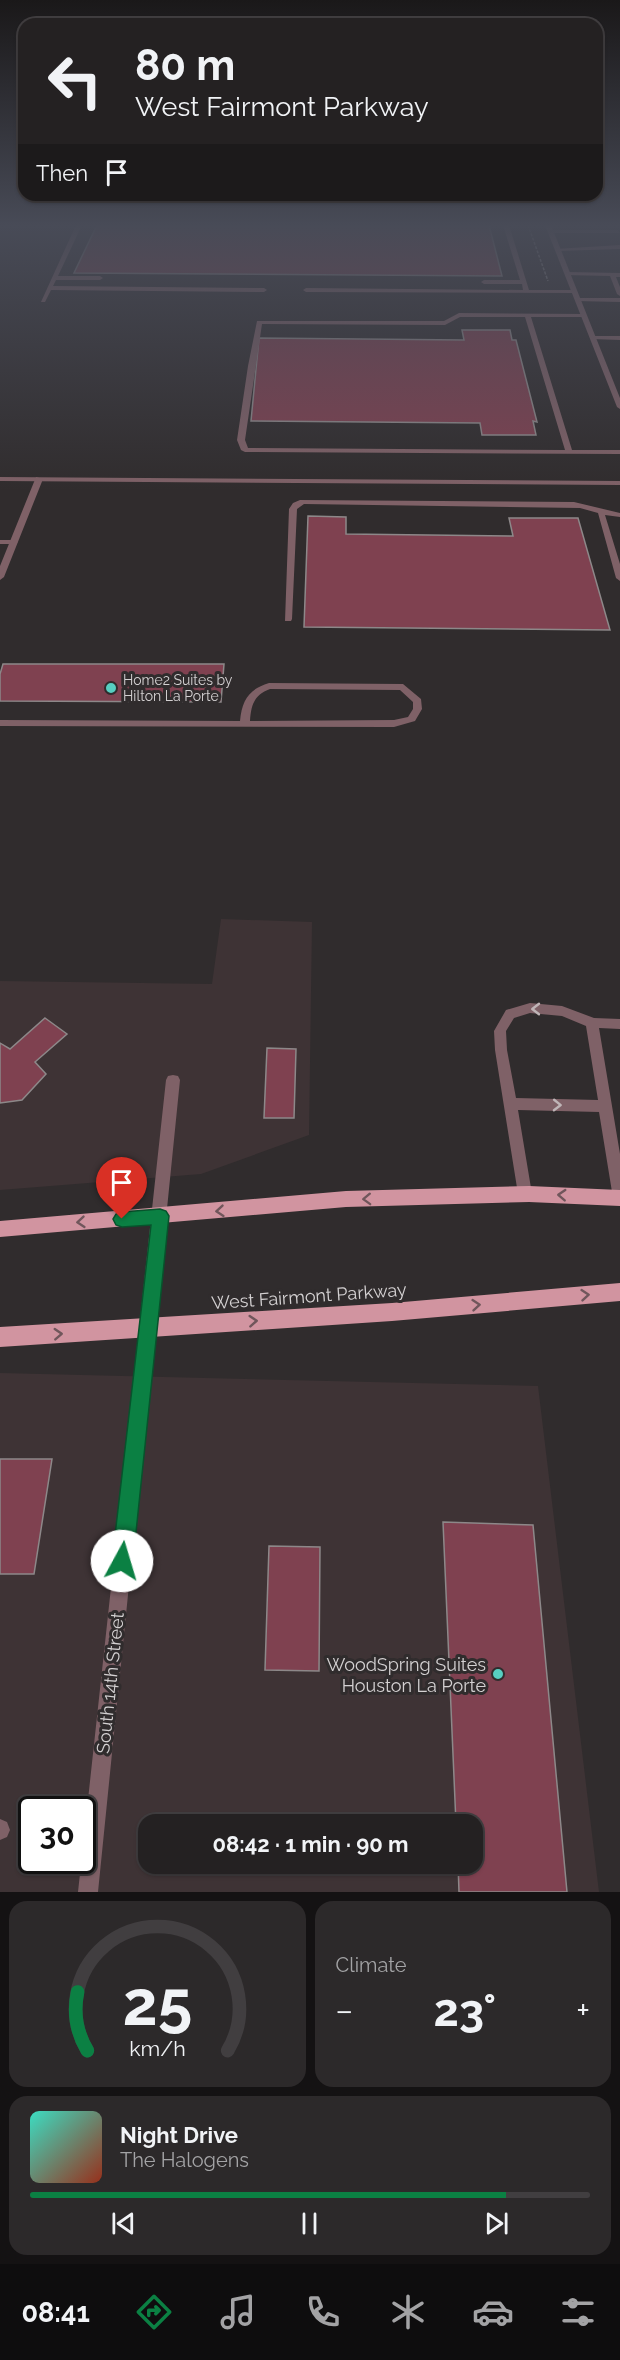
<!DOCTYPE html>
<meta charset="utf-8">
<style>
:root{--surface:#242122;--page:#2c292a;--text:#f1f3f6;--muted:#a3a3a5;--line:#413e40;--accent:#0b8043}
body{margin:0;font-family:Raleway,sans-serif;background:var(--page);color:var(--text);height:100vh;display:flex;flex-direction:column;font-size:22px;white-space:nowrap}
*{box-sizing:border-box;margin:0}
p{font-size:20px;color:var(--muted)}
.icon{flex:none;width:33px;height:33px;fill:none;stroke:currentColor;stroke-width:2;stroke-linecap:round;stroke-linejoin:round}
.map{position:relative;height:1892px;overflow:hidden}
.panel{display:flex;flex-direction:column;gap:9px;padding:9px;background:#141213;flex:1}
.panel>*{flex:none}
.top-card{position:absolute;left:18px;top:18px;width:585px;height:183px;border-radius:18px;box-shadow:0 2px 4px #0004,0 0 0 2px var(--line);background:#242122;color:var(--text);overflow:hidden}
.speed{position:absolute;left:18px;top:1796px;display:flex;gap:12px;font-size:30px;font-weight:700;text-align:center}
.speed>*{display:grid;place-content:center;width:78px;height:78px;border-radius:50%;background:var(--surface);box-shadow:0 2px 4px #0004,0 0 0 2px var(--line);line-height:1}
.speed .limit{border:3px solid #111;border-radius:9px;background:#fff;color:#111}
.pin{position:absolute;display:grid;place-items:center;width:51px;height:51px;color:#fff;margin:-62px -26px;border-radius:50% 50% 50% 0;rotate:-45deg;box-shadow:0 0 6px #0007}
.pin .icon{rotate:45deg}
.me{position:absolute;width:66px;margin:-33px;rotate:6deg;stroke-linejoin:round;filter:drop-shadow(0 0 4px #0008)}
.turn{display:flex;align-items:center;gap:21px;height:126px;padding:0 18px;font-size:27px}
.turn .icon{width:78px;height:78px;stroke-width:2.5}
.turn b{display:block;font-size:42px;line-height:51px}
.then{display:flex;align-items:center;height:57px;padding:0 18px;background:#0003;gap:12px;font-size:22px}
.big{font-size:45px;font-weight:700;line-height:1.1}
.panel .widget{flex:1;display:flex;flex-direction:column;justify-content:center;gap:9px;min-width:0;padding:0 21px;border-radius:18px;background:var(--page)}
.panel .dial{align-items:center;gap:0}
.dial svg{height:156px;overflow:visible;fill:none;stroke:var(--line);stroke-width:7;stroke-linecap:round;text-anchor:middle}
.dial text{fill:var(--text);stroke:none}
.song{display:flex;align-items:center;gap:18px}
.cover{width:72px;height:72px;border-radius:9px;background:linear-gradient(135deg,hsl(170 70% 55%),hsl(10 70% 35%))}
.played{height:6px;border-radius:3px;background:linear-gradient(90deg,var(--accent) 85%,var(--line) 85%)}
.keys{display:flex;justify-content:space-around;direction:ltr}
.heat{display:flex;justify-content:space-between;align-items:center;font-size:33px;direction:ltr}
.panel .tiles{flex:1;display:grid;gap:9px;grid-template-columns:1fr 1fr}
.widget:last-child{grid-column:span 2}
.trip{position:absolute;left:138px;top:1814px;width:345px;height:60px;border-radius:18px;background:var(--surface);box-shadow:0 2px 4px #0004,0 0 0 2px var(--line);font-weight:700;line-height:60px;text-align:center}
.tabs{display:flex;height:96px;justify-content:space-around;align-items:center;background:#0e0d0e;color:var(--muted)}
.tabs .icon{width:42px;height:42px}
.tabs .selected{color:var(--accent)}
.tabs b{font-size:27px;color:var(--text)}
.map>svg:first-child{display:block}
</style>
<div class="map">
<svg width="620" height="1892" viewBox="0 0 620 1892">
<rect width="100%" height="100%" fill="#302c2d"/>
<path fill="#3e3335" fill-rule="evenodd" d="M221 919 312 922 309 1135 201 1174 0 1190V981L212 984Z
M0 1373 538 1386 599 1892H0ZM32 1809H82V1860H32ZM148 1824H472V1863H148Z"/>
<path fill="#7f4150" stroke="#8d8889" stroke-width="1.5" d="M97 225H489L502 276 74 273Z
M462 330H510L512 340H516L537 422 533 421 536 435H482L480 423 251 421 259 338 464 340Z
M308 516 346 517V534L513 536 509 518H578L610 630 304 627Z
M3 664H224L221 702 0 701V674Z
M45 1018 67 1034 35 1062 46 1074 22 1100 0 1103V1043L10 1049Z
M267 1048 296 1049 294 1118H264Z
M0 1459H52L34 1574H0Z
M443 1522 533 1525 567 1892H459L458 1863H472V1824H456Z
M269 1546 320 1547 319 1671 265 1670Z"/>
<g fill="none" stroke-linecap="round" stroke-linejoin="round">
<path stroke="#888586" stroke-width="1.5" stroke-dasharray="3 1.5" stroke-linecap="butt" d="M528 225 548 281"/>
<path fill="#7f6167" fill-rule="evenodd" d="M76 225H82L58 276H100L103 278 100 280H56L53 286 264 288 267 290 264 292 51 290 45 302H41Z
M503 225H509L529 290H575L577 293 306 292 303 290 306 288 523 290 522 284H484L481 282 484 280H520Z
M550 230H618L620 233H548Z
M620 245V249L558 251 555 249Z
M567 272 620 273V277H616L620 287V296L617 294 610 276 565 275Z
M578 298H620V302L576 301Z
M459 313 586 314 584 317H531L572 450H620V454L245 452 241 450 237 440 248 366 257 321H444ZM460 317H525L565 450 248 448 245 440 262 324 445 325Z
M593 336H620V340L591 339V337Z
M0 477 620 481V485L0 481Z
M300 500 574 502 620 513V517L605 515 620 564V581L616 578 598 513 580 508 304 504 297 509 292 619 291 621H285L289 509 293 503Z
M0 540H14L18 542 14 544H0Z
M269 683 403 684 421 699 422 709 415 721 394 727 0 726V720L240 721C242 700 249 689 269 683ZM270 689 400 690 413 702V709L408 717 394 720 250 721C251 705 254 695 270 689Z
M530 1003 562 1006 594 1018 620 1019V1029L599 1028 620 1154V1204L615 1203 613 1198 599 1112 518 1110 532 1194 530 1199 525 1200 520 1199 518 1194 495 1050 494 1031 506 1010ZM530 1013 562 1016 586 1026 598 1100 516 1098 507 1050 506 1031 514 1018Z
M0 1819 7 1822 10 1830 7 1837 0 1840Z"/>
<path fill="#7f6167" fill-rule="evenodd" d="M545 225H551L620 398V409L617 407Z
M36 477 43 479 4 577 0 580V566Z
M173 1075 178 1076 180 1080 98 1892H78L166 1080 168 1076Z"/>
<path fill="#d194a0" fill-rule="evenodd" d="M529 1186 620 1190V1206L529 1202 346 1207 0 1237V1221L346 1191Z
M620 1283V1301L392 1321 0 1347V1327L392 1303Z"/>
</g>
<defs><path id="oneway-chevron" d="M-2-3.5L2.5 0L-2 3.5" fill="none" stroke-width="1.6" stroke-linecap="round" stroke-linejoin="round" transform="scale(1.5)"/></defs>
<g stroke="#bfb5b7">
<use href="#oneway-chevron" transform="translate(536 1009) rotate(180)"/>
<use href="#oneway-chevron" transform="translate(557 1105) rotate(1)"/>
</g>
<g stroke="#70565b">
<use href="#oneway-chevron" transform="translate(562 1195) rotate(-177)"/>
<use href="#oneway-chevron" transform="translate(367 1199) rotate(178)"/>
<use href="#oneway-chevron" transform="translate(220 1211) rotate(175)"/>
<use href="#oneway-chevron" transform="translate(81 1222) rotate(175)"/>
<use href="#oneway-chevron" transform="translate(585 1295) rotate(-5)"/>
<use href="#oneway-chevron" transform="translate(476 1305) rotate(-5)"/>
<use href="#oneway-chevron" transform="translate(253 1321) rotate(-4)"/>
<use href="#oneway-chevron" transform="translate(58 1334) rotate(-3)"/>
</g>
<linearGradient id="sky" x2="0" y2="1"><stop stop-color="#1a1819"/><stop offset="0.46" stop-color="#484b57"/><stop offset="1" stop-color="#484b57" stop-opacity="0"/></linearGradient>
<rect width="620" height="490" fill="url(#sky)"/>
<path fill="#0b8043" stroke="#07532c" stroke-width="1.5" d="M160 1209 166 1211 169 1216 133 1561 130 1568 122 1571 115 1568 112 1561 151 1225 122 1227 116 1225 113 1219 116 1214 122 1212Z"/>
<g fill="#57cec1" stroke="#302c2d" stroke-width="2">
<circle cx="111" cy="688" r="6"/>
<circle cx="498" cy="1674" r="6"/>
</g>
<g text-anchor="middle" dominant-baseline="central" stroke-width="6" stroke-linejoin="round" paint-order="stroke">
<g font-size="14" fill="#d4d1d2" stroke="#302c2d" text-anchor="start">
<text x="123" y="680">Home2 Suites by<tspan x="123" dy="16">Hilton La Porte</tspan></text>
</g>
<g font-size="18" fill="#d4d1d2" stroke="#302c2d">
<text transform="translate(309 1296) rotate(-4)">West Fairmont Parkway</text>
<text transform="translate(110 1683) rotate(-84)">South 14th Street</text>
</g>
<g font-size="18" fill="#d4d1d2" stroke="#302c2d" text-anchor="end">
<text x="486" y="1664">WoodSpring Suites<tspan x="486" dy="21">Houston La Porte</tspan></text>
</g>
</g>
</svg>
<div class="speed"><div class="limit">30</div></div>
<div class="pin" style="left:122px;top:1219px;background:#d93025"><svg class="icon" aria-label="arrive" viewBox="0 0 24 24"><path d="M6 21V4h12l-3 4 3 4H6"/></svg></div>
<svg class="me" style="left:122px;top:1561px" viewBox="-20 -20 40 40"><circle r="19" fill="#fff"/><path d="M0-13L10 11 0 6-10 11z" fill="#0b8043"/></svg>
<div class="trip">08:42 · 1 min · 90 m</div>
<div class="top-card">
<div class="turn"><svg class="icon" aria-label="left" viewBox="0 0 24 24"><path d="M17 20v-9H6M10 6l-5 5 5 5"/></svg><div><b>80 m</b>West Fairmont Parkway</div></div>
<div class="then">Then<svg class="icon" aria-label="arrive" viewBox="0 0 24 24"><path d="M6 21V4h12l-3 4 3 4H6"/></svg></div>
</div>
</div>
<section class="panel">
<div class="tiles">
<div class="widget dial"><svg viewBox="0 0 100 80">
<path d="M14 69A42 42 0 1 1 86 69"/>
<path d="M14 69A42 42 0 0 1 9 39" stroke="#0b8043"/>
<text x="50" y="56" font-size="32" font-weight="700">25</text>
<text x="50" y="72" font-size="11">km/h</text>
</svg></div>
<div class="widget"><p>Climate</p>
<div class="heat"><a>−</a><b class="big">23°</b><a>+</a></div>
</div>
<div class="widget">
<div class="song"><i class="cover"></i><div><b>Night Drive</b><p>The Halogens</p></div></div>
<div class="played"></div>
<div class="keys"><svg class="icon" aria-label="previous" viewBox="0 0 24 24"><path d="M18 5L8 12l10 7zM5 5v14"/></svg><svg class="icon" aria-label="pause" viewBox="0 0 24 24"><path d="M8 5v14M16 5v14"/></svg><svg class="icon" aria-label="next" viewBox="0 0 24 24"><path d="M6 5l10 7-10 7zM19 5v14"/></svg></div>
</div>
</div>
</section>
<nav class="tabs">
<b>08:41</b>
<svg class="icon selected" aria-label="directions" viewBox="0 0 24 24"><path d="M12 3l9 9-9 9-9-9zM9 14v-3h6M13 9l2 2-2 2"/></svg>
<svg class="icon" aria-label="music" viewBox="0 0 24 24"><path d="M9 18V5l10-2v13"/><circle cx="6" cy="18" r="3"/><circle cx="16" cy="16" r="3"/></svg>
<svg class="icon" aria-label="phone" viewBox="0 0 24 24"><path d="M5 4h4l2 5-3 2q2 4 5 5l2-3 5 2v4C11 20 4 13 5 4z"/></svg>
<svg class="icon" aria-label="climate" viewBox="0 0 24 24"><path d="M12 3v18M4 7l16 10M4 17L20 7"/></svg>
<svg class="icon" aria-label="car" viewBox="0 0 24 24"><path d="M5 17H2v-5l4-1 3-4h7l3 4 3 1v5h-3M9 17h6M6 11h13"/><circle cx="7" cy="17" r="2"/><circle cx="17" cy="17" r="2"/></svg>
<svg class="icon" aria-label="filters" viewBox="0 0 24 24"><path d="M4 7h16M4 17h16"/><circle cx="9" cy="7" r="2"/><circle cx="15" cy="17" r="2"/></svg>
</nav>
